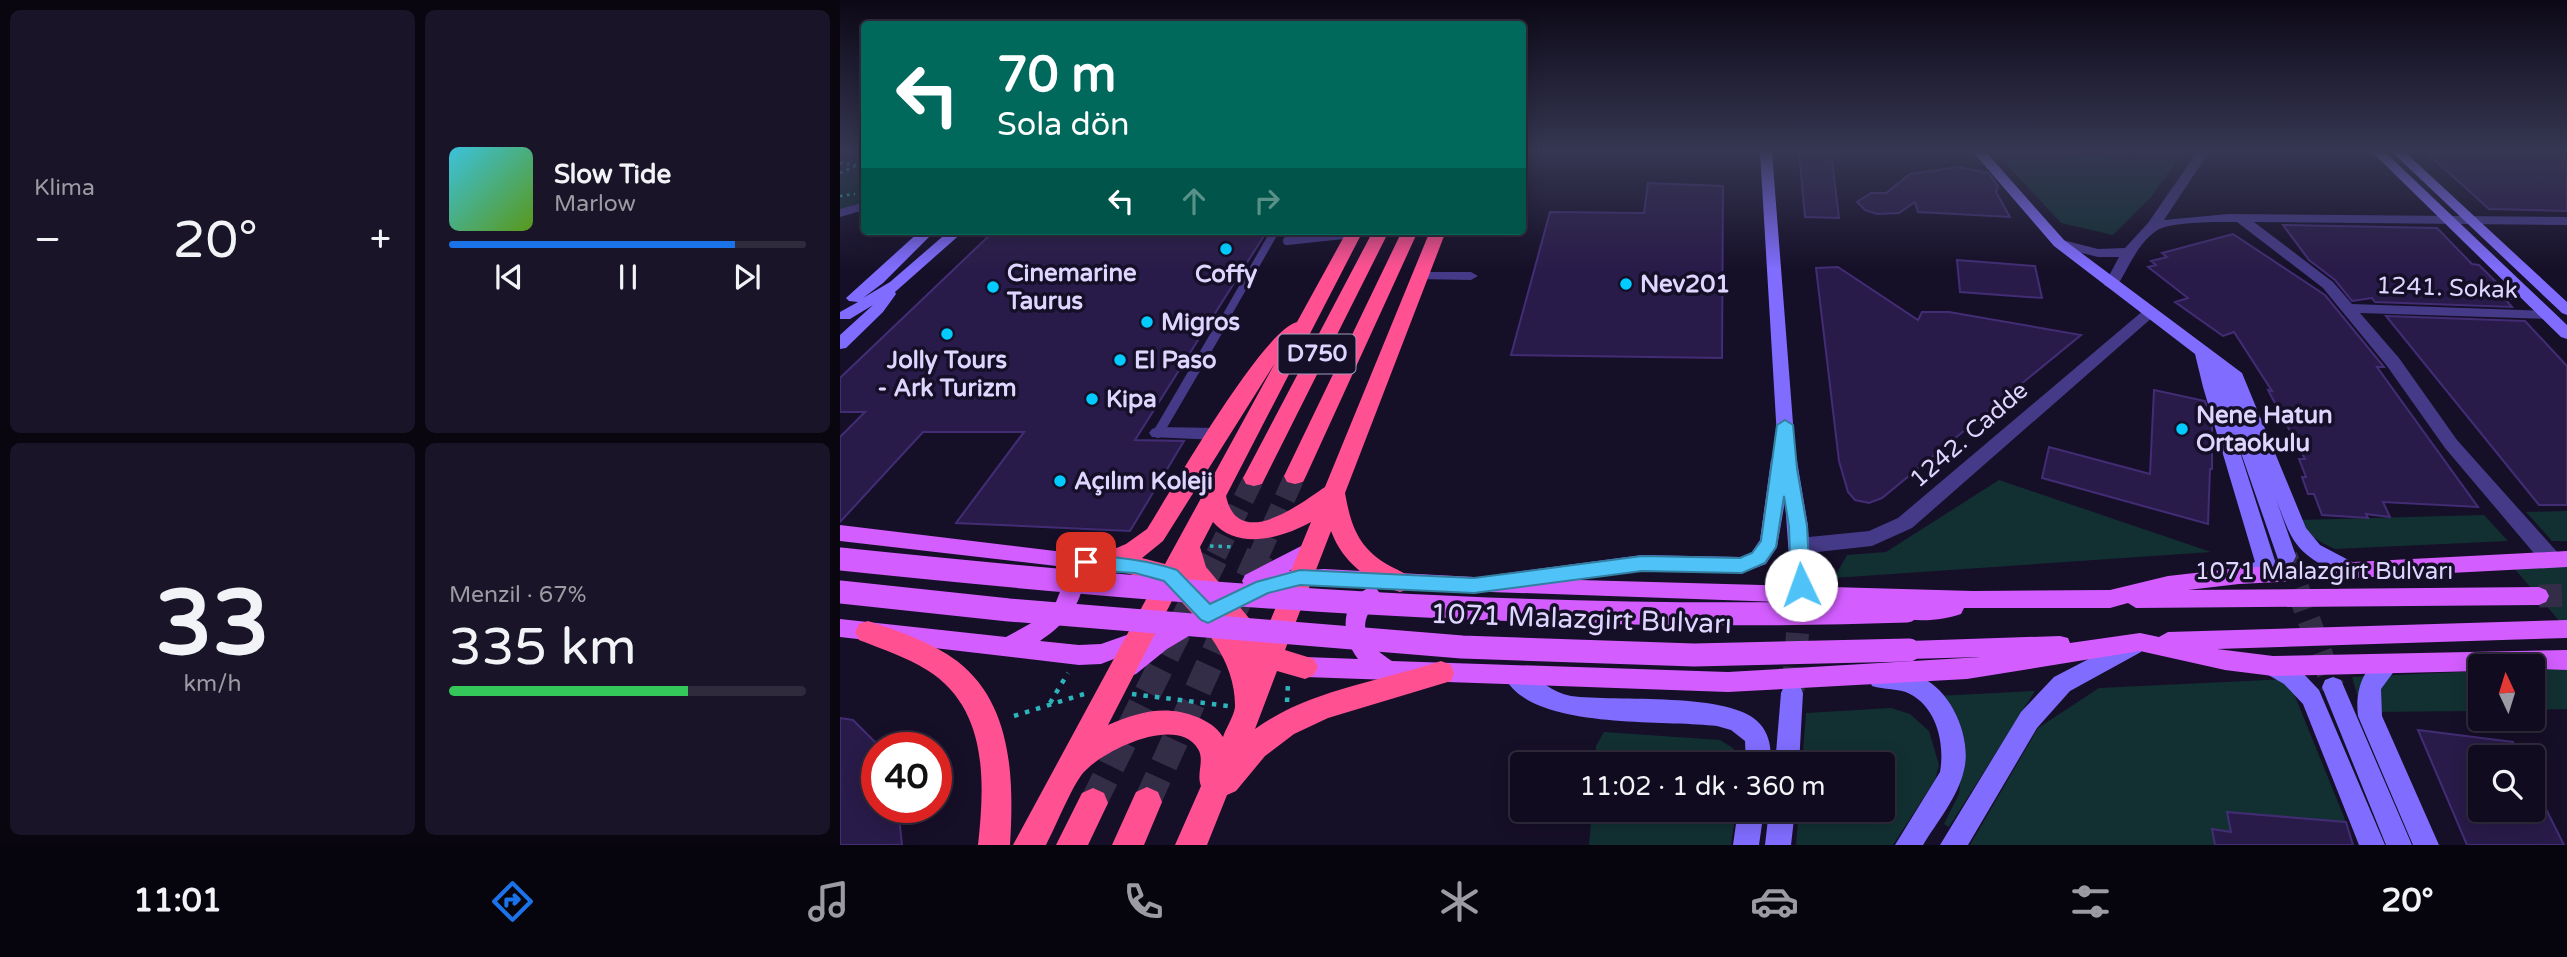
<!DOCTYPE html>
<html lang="tr">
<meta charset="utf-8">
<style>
:root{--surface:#100b1e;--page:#191427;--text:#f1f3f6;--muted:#9c9ba4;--line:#302b3c;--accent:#1a73e8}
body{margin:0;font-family:"Varela Round",sans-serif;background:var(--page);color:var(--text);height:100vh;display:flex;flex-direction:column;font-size:26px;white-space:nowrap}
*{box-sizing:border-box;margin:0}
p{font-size:23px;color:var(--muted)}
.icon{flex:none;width:38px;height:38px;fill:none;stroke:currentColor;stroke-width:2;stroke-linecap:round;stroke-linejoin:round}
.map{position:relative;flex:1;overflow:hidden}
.details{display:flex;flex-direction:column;gap:10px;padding:10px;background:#090610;width:840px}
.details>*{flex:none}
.hud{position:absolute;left:21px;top:21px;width:665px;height:214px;border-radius:7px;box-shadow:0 4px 18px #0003,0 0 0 2px var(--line);background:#00695c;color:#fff;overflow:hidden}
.needle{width:46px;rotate:356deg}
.tools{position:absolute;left:1628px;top:654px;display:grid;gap:14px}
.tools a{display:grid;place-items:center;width:77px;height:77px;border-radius:7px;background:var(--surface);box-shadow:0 4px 18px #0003,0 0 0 2px var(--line);font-size:35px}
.speed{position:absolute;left:21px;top:732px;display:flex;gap:14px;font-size:35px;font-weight:700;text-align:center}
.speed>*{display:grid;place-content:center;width:91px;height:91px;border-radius:50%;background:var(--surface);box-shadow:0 4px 18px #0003,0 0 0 2px var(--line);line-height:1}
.speed .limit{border:10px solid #d22;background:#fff;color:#111}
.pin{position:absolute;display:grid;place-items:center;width:60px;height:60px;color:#fff;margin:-30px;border-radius:14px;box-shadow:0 4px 10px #0006}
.me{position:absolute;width:77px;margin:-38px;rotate:357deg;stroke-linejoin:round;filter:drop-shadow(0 0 5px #0008)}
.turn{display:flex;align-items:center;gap:24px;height:147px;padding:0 21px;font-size:32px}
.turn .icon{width:91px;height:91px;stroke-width:2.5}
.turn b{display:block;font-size:49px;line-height:60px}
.lanes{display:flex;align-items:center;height:66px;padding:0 21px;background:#0003;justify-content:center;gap:35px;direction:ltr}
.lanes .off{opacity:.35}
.big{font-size:52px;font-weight:600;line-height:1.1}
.details .card{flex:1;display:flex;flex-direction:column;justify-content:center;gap:10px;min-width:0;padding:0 24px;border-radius:10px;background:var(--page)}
.details .dial{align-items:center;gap:0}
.dial b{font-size:91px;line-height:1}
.song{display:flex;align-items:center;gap:21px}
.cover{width:84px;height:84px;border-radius:10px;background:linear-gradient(135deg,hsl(190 70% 55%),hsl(90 70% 35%))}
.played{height:7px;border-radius:4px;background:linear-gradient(90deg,var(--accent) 80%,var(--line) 80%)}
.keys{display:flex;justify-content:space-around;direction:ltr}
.heat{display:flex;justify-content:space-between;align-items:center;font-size:38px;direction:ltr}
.charge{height:10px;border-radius:5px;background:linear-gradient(90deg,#34c759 67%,var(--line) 0)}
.details .tiles{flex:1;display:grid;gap:10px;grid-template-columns:repeat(2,1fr)}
.trip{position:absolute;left:670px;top:752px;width:385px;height:70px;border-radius:7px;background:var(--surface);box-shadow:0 4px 18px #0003,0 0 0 2px var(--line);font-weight:600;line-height:70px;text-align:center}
.menu{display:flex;height:112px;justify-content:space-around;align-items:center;background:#06040c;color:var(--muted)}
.menu .icon{width:49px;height:49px}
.menu .on{color:var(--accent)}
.menu b{font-size:32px;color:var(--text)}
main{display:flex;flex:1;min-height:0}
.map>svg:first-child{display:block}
</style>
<main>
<section class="details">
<div class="tiles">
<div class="card"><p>Klima</p>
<div class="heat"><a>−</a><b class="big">20°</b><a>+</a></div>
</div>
<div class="card">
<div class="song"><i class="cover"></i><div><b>Slow Tide</b><p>Marlow</p></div></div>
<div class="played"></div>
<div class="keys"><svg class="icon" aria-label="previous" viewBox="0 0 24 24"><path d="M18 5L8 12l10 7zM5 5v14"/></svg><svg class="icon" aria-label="pause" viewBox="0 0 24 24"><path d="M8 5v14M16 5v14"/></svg><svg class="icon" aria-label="next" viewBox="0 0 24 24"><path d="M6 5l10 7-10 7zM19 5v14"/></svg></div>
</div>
<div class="card dial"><b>33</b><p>km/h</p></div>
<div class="card"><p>Menzil · 67%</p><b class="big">335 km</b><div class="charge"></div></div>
</div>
</section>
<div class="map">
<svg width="1727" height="845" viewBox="0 0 1727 845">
<rect width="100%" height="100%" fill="#160f28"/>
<path fill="#123032" d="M10 152 24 157V201L0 210V153Z
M1155 152H1218L1295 160 1339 158 1311 197 1273 235 1221 223Z
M1159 480 1371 552 994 578 1007 555 1046 552Z
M1727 511V541H1712L1686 512Z
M1644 515 1668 541 1495 549C1479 542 1467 535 1459 520Z
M1727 566V630L1674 568Z
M1727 667V709L1692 710V669Z
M1640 671V711L1522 712 1512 677Z
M1448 679 1506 822 1387 812 1391 832 1372 829 1375 845H1130L1198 728 1259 688Z
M1195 691 1109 827 1104 824 1119 794 1124 751 1097 696Z
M1051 708 1070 714 1089 731 1099 765 1095 780 1053 845H956L959 810H1043V765H962L966 713Z
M764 732 880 740 893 748 901 765H755L756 746Z
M752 810H896L891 845H749Z"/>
<path fill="#291b49" stroke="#422d75" stroke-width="2" d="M959 152H991L999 218 965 217Z
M1586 152H1716L1727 160V211L1649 209Z
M1118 167 1148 173 1158 186 1156 192 1170 217 1078 212 1075 202 1059 213 1037 214 1025 210 1017 202 1031 193H1046L1070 174Z
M808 183 883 186 882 358 671 355 710 212 804 213Z
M1443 225 1597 228 1632 264 1639 265 1673 299H1665L1672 307 1535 302 1532 298 1512 301 1495 280 1469 260Z
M154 231H427L295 440 344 441 290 531 116 523 184 432H83L0 522V437L25 412H0V378Z
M1393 234 1485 295 1544 367H1537L1638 507 1543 502 1550 517 1526 514 1528 518 1482 515 1474 494H1468L1462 477H1466L1459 459H1465L1428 390 1432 391 1394 332 1383 336 1335 302 1348 298 1308 267 1316 265 1311 261 1327 257 1322 253Z
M1117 260 1195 266 1202 298 1120 292Z
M998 267 1078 320 1082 312H1109L1241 335 1042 498 1029 503 1015 500 1008 492 999 461 976 268Z
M1546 316 1685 321 1727 366V505H1699Z
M1314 390 1365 401 1372 426V469H1370L1368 524 1202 478 1209 447 1310 474Z
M0 718 13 720 37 744V807H58L62 845H0Z
M1578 730 1673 742 1681 758H1640V810H1692V781L1724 845H1627Z
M1387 812 1506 822 1513 845H1375L1372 829 1391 832Z"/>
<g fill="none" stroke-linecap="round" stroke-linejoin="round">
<path stroke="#342d48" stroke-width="23" stroke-dasharray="23 11" stroke-linecap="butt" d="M1446 556 1493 687"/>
<path stroke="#342d48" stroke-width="23" stroke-dasharray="23 11" stroke-linecap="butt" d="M1699 596 1727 595
M953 690 960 602"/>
<path stroke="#342d48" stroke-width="21" stroke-dasharray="21 10" stroke-linecap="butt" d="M376 555 414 478
M419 555 455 476"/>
<path stroke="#342d48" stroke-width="27" stroke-dasharray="27 14" stroke-linecap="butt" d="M307 802 420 553
M253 803 377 553"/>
<path stroke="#2db5bc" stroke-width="2.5" stroke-dasharray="2.5 4.5" stroke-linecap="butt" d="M0 163 18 165 0 173
M0 196 15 194"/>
<path stroke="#2db5bc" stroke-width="3.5" stroke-dasharray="3.5 5" stroke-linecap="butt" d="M370 546 394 547"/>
<path stroke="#2db5bc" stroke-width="4.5" stroke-dasharray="4.5 7" stroke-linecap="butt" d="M292 694 388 706
M447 702 448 683
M210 703 228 673
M174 716 244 694"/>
<path stroke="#453a87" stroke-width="8" d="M447 241 513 234
M379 329 435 231"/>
<path stroke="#453a87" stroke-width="10" d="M318 433 380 327"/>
<path fill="#453a87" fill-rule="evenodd" d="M1357 152H1369L1324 220 1388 214 1727 217V225L1414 222 1493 282 1512 304 1712 311 1715 314 1707 319 1520 313 1559 358 1617 440 1718 553 1721 559 1718 565 1711 567 1704 565 1605 448 1547 366 1483 288 1397 222C1379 222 1330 221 1316 231 1297 244 1288 269 1276 288L1271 289 1264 285 1279 257H1258L1214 246 1212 243 1219 239 1258 249 1285 248 1308 223Z
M24 202V210L0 217V209Z
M581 272H631L638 276 631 280 576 279 574 276 576 273Z
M1309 308 1317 313 1314 316 1072 528 1032 546 959 554 952 551 949 546 952 541 959 538 1029 531 1058 518 1304 310Z
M318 427 377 428 386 434 377 440 312 437 309 433 312 429Z"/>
<path fill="#806dff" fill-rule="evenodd" d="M920 152H932L955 449 968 526 971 585 968 591 961 593 954 591 951 585 945 501 937 547 926 564 902 573 802 571 660 590 653 588 650 582 653 576 660 574 802 555 901 557 912 552 920 540 931 460 938 454Z
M1133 152H1146L1224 240 1402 373 1466 528 1480 545 1516 564 1519 570 1516 576C1506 579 1500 575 1491 570 1453 550 1451 538 1436 499L1456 556 1453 562 1446 564 1439 562 1393 430 1436 564 1427 577 1402 583 1395 581 1392 575 1395 569 1415 562 1363 387 1355 354 1214 246Z
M1532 152H1545L1727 325V339L1721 337Z
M1552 152H1565L1727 302V315L1722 313Z
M80 231H95L43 283 23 298 50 282 109 231H124L55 292 56 294 43 312 6 348 0 349V335L33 305 10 319H0V312L18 302 9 301 6 298Z
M1293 636 1301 638 1304 645 1301 652 1230 691 1197 728 1128 845H1100L1181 712 1214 677Z
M1433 656 1460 670 1479 690 1545 845H1519L1463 704 1444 684 1425 673 1422 666 1425 659Z
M1547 656 1555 659 1558 666 1541 689 1542 716 1599 845H1573L1518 716C1515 692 1522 665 1547 656Z
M675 666C696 674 708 692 731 696 774 702 893 691 920 724 930 735 932 751 930 765H906L905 741 891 730 877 726C823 719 690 731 664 676L667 669Z
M1040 669C1054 670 1069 671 1082 678 1112 691 1132 739 1124 770 1118 797 1097 822 1083 845H1055L1100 772C1105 744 1097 708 1070 694 1059 688 1044 690 1032 686L1029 679 1032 672Z
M1493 677 1501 680 1572 845H1546L1482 687 1485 680Z
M952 683 960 686 963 693 959 765H935L941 693 944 686Z
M898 810H924L919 845H893Z
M929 810H955L951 845H925Z"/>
<path fill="#d35dff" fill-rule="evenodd" d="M0 525 281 559 284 565 281 571 274 573 242 569C248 601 224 625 200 641L239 645 261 644 301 630 310 636 351 615 359 618 362 624 359 630 327 649 296 674 288 677 280 674 277 667 289 653 261 664 239 665 0 637V619L166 637 195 621 216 602 223 584 225 567 0 541Z
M471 541 478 543 481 549 478 555 449 571 484 569 634 577 1133 591 1270 590 1328 576 1399 568 1727 551V567L1399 584 1348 590 1699 587 1706 590 1709 596 1706 602 1699 605 1296 608 1288 603 1270 608H1124L1121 614C1105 620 1076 623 1059 617L1056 611 1059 606 536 588 541 595C538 602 531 607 528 614 518 635 536 651 552 661L888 672 1141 657 1069 659 1061 657 1058 650 1061 643 1069 641 1220 636 1228 638 1230 643 1300 633 1319 637 1328 632 1727 620V638L1377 649 1433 656 1727 650V670L1640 667V671L1433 676 1385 670 1300 651 1127 679 888 692 465 677 457 674 454 667 457 660 465 657 518 659C501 637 499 602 528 588 503 586 476 583 451 587 434 590 417 607 400 601L397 595 400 589 405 587 402 581 405 575Z"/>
<path fill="#ff5192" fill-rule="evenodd" d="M507 231H523L386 496C398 552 460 504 485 487L590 231H606L505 493C511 527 519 549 550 566 559 571 568 573 572 582L569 589 560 592C529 582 503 563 491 531L445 650 474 659 478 667 474 675 465 679 437 671 415 729C469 690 538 682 601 661L611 665 614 673 611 681 488 718 454 734 425 756 396 791 387 795 367 845H335L361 786C356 774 365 760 358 749 337 714 262 751 243 773 232 786 215 828 206 845H173L316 581 286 573 283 566 264 574 255 571 252 564 255 557 286 544 307 529C331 491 422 331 457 322ZM435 363 325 564 302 558 323 541ZM373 522C398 551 442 538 471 522L424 636 366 567 360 547ZM335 595C364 625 396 662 395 707 394 716 386 728 383 737 376 726 368 722 357 717 325 704 298 712 268 725Z
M533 231H549L425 478 422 484 414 486 406 484 403 478Z
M562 231H578L466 476 463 482 455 484 447 482 444 476Z
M28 621C58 631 92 642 117 661 173 704 174 780 170 845H138C145 782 148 708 87 670 66 657 42 649 19 640L15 632 19 624Z
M307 787 318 792 322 802 304 845H272L296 792Z
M253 788 264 793 268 803 248 845H216L242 793Z"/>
<path stroke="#d35dff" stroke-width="23" d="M0 559C355 596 710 623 1067 611
M0 592 169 610 622 647 854 655 1069 650"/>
</g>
<linearGradient id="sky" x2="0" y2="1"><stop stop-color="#0c0816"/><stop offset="0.56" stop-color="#363753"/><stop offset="1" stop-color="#363753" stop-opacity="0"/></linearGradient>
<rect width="1727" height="270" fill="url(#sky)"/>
<path fill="#4fc3f7" stroke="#337fa1" stroke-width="2" d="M945 420 953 425 957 469 967 526 970 585 968 590 961 592 954 590 951 585 949 526 944 496 936 547 925 563 902 573 802 571 634 593 460 585 428 593 368 623 361 620 324 581 295 573 246 570 239 568 236 562 239 557 246 555C277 557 307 560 337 570L370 604 416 582 460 570 634 578 802 556 900 558 912 553 921 541 937 425Z"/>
<g fill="#02ccff" stroke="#160f28" stroke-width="2.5">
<circle cx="386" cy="249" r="7"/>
<circle cx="786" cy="284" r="7"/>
<circle cx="153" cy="287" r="7"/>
<circle cx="307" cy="322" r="7"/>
<circle cx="107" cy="334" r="7"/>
<circle cx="280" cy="360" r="7"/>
<circle cx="252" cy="399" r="7"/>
<circle cx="1342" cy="429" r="7"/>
<circle cx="220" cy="481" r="7"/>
</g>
<g text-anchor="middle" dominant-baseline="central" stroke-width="7" stroke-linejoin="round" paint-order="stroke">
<rect fill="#160f28" stroke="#a39abe" stroke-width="2" x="438.5" y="334.5" width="77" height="39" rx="5"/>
<g font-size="23" font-weight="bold" fill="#dfd6ff">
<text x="477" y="354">D750</text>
</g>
<g font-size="24" font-weight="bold" fill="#dfd6ff" stroke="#160f28" text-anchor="start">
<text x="167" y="273">Cinemarine<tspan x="167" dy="28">Taurus</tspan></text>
<text x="386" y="274" text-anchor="middle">Coffy</text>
<text x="800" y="284">Nev201</text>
<text x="321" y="322">Migros</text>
<text x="107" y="360" text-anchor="middle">Jolly Tours<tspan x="107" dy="28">- Ark Turizm</tspan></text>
<text x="294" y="360">El Paso</text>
<text x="266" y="399">Kipa</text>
<text x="1356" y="415">Nene Hatun<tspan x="1356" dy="28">Ortaokulu</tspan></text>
<text x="234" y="481">Açılım Koleji</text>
</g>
<g font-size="24" fill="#dfd6ff" stroke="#160f28">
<text transform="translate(1607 288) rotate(2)">1241. Sokak</text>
<text transform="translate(1129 435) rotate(-41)">1242. Cadde</text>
<text x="1484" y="571">1071 Malazgirt Bulvarı</text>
</g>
<g font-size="28" fill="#dfd6ff" stroke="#160f28">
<text transform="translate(741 619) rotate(2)">1071 Malazgirt Bulvarı</text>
</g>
</g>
</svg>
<div class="tools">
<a><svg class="needle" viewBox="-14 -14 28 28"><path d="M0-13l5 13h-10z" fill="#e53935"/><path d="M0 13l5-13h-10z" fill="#9c9ba4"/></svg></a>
<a><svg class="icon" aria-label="search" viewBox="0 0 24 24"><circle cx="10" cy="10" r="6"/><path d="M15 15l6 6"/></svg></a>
</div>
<div class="speed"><div class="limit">40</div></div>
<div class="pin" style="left:246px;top:562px;background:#d93025"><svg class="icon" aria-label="arrive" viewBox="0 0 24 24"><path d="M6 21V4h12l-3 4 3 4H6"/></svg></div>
<svg class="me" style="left:961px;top:585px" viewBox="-20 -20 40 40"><circle r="19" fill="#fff"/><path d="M0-13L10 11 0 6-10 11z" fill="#4fc3f7"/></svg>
<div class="trip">11:02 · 1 dk · 360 m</div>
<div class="hud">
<div class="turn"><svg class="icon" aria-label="left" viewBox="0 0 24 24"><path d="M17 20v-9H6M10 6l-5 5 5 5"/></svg><div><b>70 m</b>Sola dön</div></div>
<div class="lanes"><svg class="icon" aria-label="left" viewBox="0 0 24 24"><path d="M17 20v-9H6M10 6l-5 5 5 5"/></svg><svg class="icon off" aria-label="ahead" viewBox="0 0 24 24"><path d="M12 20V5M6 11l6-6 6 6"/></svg><svg class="icon off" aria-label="right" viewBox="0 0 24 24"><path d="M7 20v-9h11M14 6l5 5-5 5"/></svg></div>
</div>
</div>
</main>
<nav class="menu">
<b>11:01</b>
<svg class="icon on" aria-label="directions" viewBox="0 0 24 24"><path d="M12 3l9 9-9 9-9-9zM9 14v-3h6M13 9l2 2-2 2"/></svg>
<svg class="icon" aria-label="music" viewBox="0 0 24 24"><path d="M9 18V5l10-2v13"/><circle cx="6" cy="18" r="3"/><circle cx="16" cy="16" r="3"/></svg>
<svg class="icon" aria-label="phone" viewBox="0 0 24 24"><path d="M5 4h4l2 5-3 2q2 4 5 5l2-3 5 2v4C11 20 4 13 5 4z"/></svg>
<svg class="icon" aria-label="climate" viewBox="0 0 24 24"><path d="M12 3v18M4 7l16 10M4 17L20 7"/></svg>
<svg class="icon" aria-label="car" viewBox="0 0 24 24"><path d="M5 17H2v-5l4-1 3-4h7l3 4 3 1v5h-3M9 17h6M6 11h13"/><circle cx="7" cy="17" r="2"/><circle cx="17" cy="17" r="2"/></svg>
<svg class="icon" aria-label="filters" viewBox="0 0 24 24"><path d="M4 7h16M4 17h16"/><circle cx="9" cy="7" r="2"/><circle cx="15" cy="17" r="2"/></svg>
<b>20°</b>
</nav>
